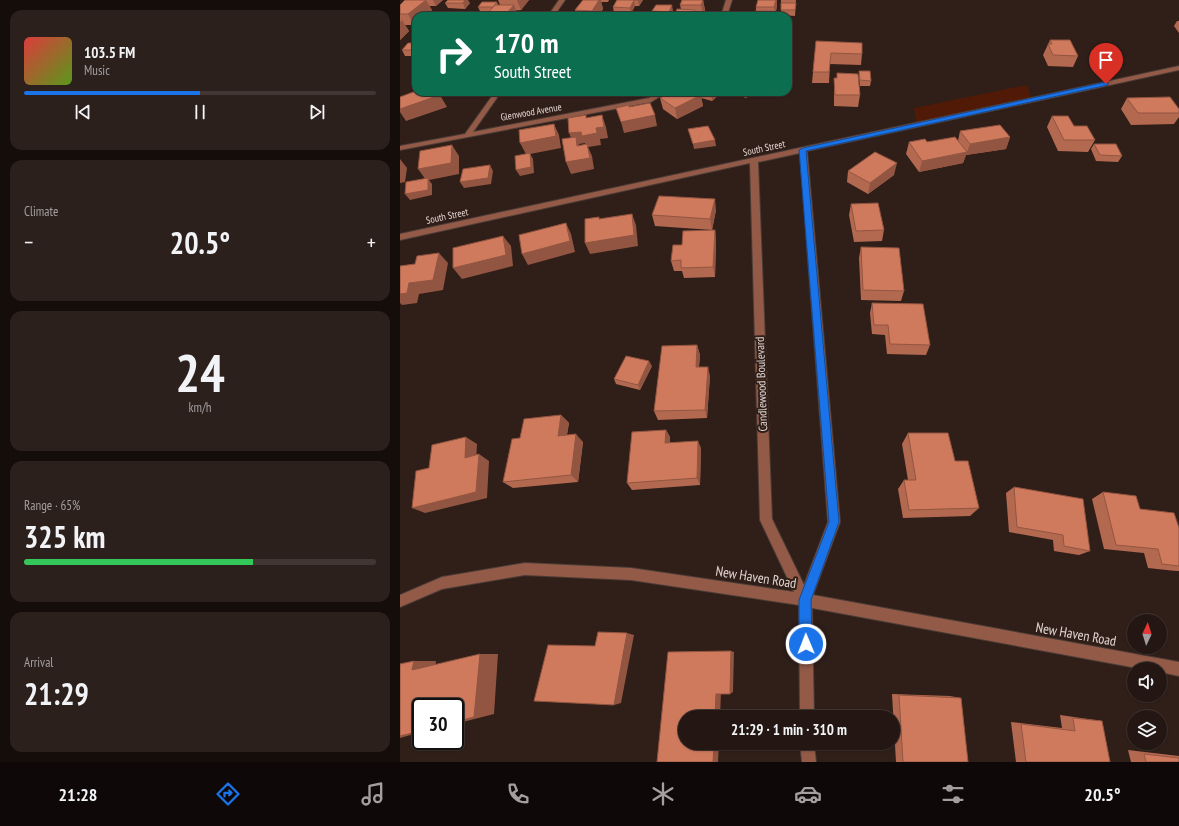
<!DOCTYPE html>
<meta charset="utf-8">
<style>
:root{--surface:#241713;--page:#2c201c;--text:#f1f3f6;--muted:#a39fa0;--line:#413633;--accent:#1a73e8}
body{margin:0;font-family:"PT Sans Narrow",sans-serif;background:var(--page);color:var(--text);height:100vh;display:flex;flex-direction:column;font-size:15px;white-space:nowrap}
*{box-sizing:border-box;margin:0}
p{font-size:13px;color:var(--muted)}
.icon{flex:none;width:22px;height:22px;fill:none;stroke:currentColor;stroke-width:2;stroke-linecap:round;stroke-linejoin:round}
.map{position:relative;flex:1;overflow:hidden}
.drawer{display:flex;flex-direction:column;gap:10px;padding:10px;background:#140d0a;width:400px}
.drawer>*{flex:none}
.banner{position:absolute;left:12px;top:12px;width:380px;height:84px;border-radius:12px;box-shadow:0 1px 3px #0004,0 0 0 1px var(--line);background:#0b6e4f;color:#fff;overflow:hidden}
.needle{width:26px;rotate:4deg}
.buttons{position:absolute;left:727px;top:614px;display:grid;gap:8px}
.buttons a{display:grid;place-items:center;width:40px;height:40px;border-radius:50%;background:var(--surface);box-shadow:0 1px 3px #0004,0 0 0 1px var(--line);font-size:20px}
.speed{position:absolute;left:12px;top:698px;display:flex;gap:8px;font-size:20px;font-weight:700;text-align:center}
.speed>*{display:grid;place-content:center;width:52px;height:52px;border-radius:50%;background:var(--surface);box-shadow:0 1px 3px #0004,0 0 0 1px var(--line);line-height:1}
.speed .limit{border:2px solid #111;border-radius:6px;background:#fff;color:#111}
.pin{position:absolute;display:grid;place-items:center;width:34px;height:34px;color:#fff;margin:-41px -17px;border-radius:50% 50% 50% 0;rotate:-45deg;box-shadow:0 0 4px #0007}
.pin .icon{rotate:45deg}
.me{position:absolute;width:44px;margin:-22px;rotate:359deg;stroke-linejoin:round;filter:drop-shadow(0 0 3px #0008)}
.turn{display:flex;align-items:center;gap:14px;height:84px;padding:0 16px;font-size:18px}
.turn .icon{width:52px;height:52px;stroke-width:2.5}
.turn b{display:block;font-size:28px;line-height:34px}
.big{font-size:30px;font-weight:800;line-height:1.1}
.drawer .widget{flex:1;display:flex;flex-direction:column;justify-content:center;gap:6px;min-width:0;padding:0 14px;border-radius:12px;background:var(--page)}
.drawer .dial{align-items:center;gap:0}
.dial b{font-size:52px;line-height:1}
.song{display:flex;align-items:center;gap:12px}
.cover{width:48px;height:48px;border-radius:6px;background:linear-gradient(135deg,hsl(0 70% 55%),hsl(90 70% 35%))}
.played{height:4px;border-radius:2px;background:linear-gradient(90deg,var(--accent) 50%,var(--line) 50%)}
.keys{display:flex;justify-content:space-around;direction:ltr}
.heat{display:flex;justify-content:space-between;align-items:center;font-size:22px;direction:ltr}
.charge{height:6px;border-radius:3px;background:linear-gradient(90deg,#34c759 65%,var(--line) 0)}
.trip{position:absolute;left:278px;top:710px;width:222px;height:40px;border-radius:20px;background:var(--surface);box-shadow:0 1px 3px #0004,0 0 0 1px var(--line);font-weight:800;line-height:40px;text-align:center}
.tabs{display:flex;height:64px;justify-content:space-around;align-items:center;background:#0e0908;color:var(--muted)}
.tabs .icon{width:28px;height:28px}
.tabs .selected{color:var(--accent)}
.tabs b{font-size:18px;color:var(--text)}
main{display:flex;flex:1;min-height:0}
.map>svg:first-child{display:block}
</style>
<main>
<section class="drawer">
<div class="widget">
<div class="song"><i class="cover"></i><div><b>103.5 FM</b><p>Music</p></div></div>
<div class="played"></div>
<div class="keys"><svg class="icon" aria-label="previous" viewBox="0 0 24 24"><path d="M18 5L8 12l10 7zM5 5v14"/></svg><svg class="icon" aria-label="pause" viewBox="0 0 24 24"><path d="M8 5v14M16 5v14"/></svg><svg class="icon" aria-label="next" viewBox="0 0 24 24"><path d="M6 5l10 7-10 7zM19 5v14"/></svg></div>
</div>
<div class="widget"><p>Climate</p>
<div class="heat"><a>−</a><b class="big">20.5°</b><a>+</a></div>
</div>
<div class="widget dial"><b>24</b><p>km/h</p></div>
<div class="widget"><p>Range · 65%</p><b class="big">325 km</b><div class="charge"></div></div>
<div class="widget"><p>Arrival</p><b class="big">21:29</b></div>
</section>
<div class="map">
<svg width="779" height="762" viewBox="0 0 779 762">
<rect width="100%" height="100%" fill="#301f19"/>
<path fill="#511a06" d="M627 85 632 100 517 125 514 108Z"/>
<g fill="none" stroke-linecap="round" stroke-linejoin="round">
<defs>
<path id="minor" d="M159 0H165L154 16H148Z
M326 0H332L327 16H321Z
M779 66V70L407 151 440 522 413 595 779 662V676L760 672V669H742L412 608 414 717H400L399 605 231 580 125 575 42 589 0 607V595L42 577 125 563 231 568 394 592 360 520 350 163 0 240V234ZM400 153 428 522 404 585 372 519 358 162Z
M95 92H101L73 132 249 98 260 92H267L251 102 0 150V146L65 134Z
M400 743H414L416 762H402Z"/>
</defs>
<use href="#minor" stroke="#4c3c36" stroke-width="2"/>
<use href="#minor" fill="#925a47" fill-rule="evenodd"/>
</g>
<path fill="#b36950" d="M5 0H43L36 6H29L32 10 25 16H16L14 25H5L9 31 0 40V5Z
M98 0H129L121 10 81 13 78 7 97 2 98 5H100Z
M183 0H209L208 2H201L203 9 198 16H169L176 12 175 10Z
M219 0H243L239 6H235L231 13H214L213 7Z
M303 0 305 10 303 16H275L281 9 280 5Z
M381 0H396L395 16 381 15Z
M45 3H70L65 9 48 8Z
M377 6 375 16H354L356 11V7Z
M252 11H273L271 16H253Z
M777 21H779V33L774 26Z
M388 28 390 34V39H388Z
M650 40 678 56 673 67 648 66 643 55Z
M416 41 462 54 461 65 430 64 429 83H412L413 72Z
M16 43V56H5L2 50Z
M459 71 471 81 470 86H460L459 77Z
M437 73 460 95 458 107 434 106V78H437Z
M120 92H169L168 95 123 97Z
M273 92H322L312 101 301 98 303 106 277 119 263 109 260 98Z
M331 92H353L346 98Z
M727 98 779 109V117L774 124 731 125 721 109Z
M652 116 674 126 695 140 688 152 658 151 647 127Z
M560 131 610 137 606 149 566 155 563 163 519 172 506 154 509 142 558 141Z
M694 144 722 156 718 162 696 161 691 149Z
M448 171 494 175 468 194 447 182Z
M451 204 484 230 482 241 454 242 449 215Z
M316 210 312 230 255 226 252 215Z
M315 230 316 241 315 277 284 278 282 271H274L271 261Z
M461 247 504 291 501 301 461 300 459 258Z
M472 303 530 345 526 355 487 354 485 335 472 334 470 313Z
M297 345 300 355 299 367 310 376 307 418 258 420 254 411Z
M252 366 240 390 216 384 214 379Z
M161 415 169 423 167 435 183 442 178 482 113 488 103 482 120 438Z
M266 430 270 437V443L301 448 300 485 232 490 227 483Z
M508 433 555 461 579 508 570 516 503 518 498 489 504 480H508L502 444Z
M614 487 690 551 679 555 654 551 653 540 609 532 606 493Z
M703 492 779 528V571H776L748 568 744 553 704 549 692 499Z
M492 694 550 696 561 698 568 762H496Z
M660 715 702 721 710 762H616L611 722 662 728Z
M728 750 779 756V762H731Z"/>
<path fill="#925541" d="M26 0 32 10 25 16H16V24L14 25 8 14Z
M33 0H43L36 6Z
M65 0H68L70 3 65 9 63 3Z
M117 0H129L121 10Z
M199 0H201L203 9 198 16H193L192 11Z
M234 0 235 6 231 13 230 8Z
M238 0H243L239 6 238 1Z
M303 0 305 10 303 16 301 5Z
M376 0H377V6L375 16 374 7Z
M114 5 118 16H104Z
M272 5 273 11 271 16H270L269 12Z
M295 10V16H292Z
M2 20 9 31 0 40V22Z
M311 92H322L312 101Z
M346 92H353L346 98Z
M40 95 47 107 6 121 0 112V109Z
M301 95 303 106 277 119 275 108Z
M202 115 206 127 208 138 200 139 201 145 188 147 192 156 194 169 171 174 166 162 186 147 185 143 179 144 180 148 174 145 169 133 196 128Z
M255 115 257 126 224 133 221 122Z
M154 124 159 135 161 148 130 154 133 159 134 173 120 176 116 170 126 154 120 143Z
M610 137 606 149 566 155 570 144Z
M315 140 316 146 294 149 293 144Z
M52 145 59 156V174L29 180 32 184V195L10 200 5 194 26 180 18 169Z
M567 152 563 163 519 172 522 161Z
M0 159 7 168 5 182 0 183Z
M497 163 494 175 468 194 470 183Z
M90 165 93 171 91 184 64 188 60 182Z
M315 199 316 210 312 230 310 219Z
M232 214 236 225 238 246 190 254 185 243Z
M166 223 171 234 175 252 128 265 122 254Z
M315 230 316 241 315 277 313 267Z
M103 236 111 246 113 266 62 279 53 268Z
M39 253 48 263 43 290 19 294 17 303 2 305 0 303V294L9 283Z
M297 345 300 355 298 376 296 367Z
M249 361 252 366 240 390 238 385Z
M308 367 310 376 307 418 305 410Z
M161 415 169 423 165 444 158 436Z
M266 430 270 437 269 451 265 443Z
M176 434 183 442 178 482 171 475Z
M66 437 77 444 76 465 65 458Z
M298 441 301 448 300 485 297 478Z
M79 454 89 461 87 498 25 513 12 508Z
M227 633 234 635 221 703 214 705Z
M331 651 334 652 333 692 330 694Z
M80 654H98L94 714 55 724V722Z
M14 661H36L35 670H12Z
M321 692 320 717H315L316 694Z
M21 731V732L0 738V736Z
M314 743H319L318 762H313Z"/>
<path fill="#d07a5d" stroke="#925541" d="M5 0H26L8 14H0V5Z
M48 0H65L63 3H45Z
M183 0H199L192 11 175 10Z
M217 0H238H234L230 8 213 7Z
M282 0H303L301 5H280Z
M358 0H376L374 7H356Z
M82 2H97L93 7H78Z
M381 3H396L395 10H381Z
M95 5H114L104 16H85Z
M256 5H272L269 12 252 11Z
M277 9 295 10 292 16H297H275Z
M355 11H373L372 16H354Z
M171 12H189L187 16H169Z
M388 28H390V34H388Z
M650 40H670L678 56 653 55 648 44H652Z
M416 41 462 43V54L431 53 429 72H413Z
M8 43H16V50H2Z
M459 71H470L471 81 460 80Z
M437 73 458 74 460 95H435L434 78H437Z
M16 91V92H38L40 95 0 109V97Z
M273 92H296L301 95 275 108 260 98Z
M770 97 779 109V113H738L727 98Z
M250 103 255 115 221 122 216 108 229 105V107Z
M186 115V118L202 115 204 127 196 128 197 133 182 136 181 132 169 133 168 118Z
M652 116H668L674 126H687L695 140H664Z
M154 124 156 136 120 143 119 130Z
M600 125 610 137 570 144 560 131Z
M308 126 315 140 293 144 288 129Z
M176 137 177 146 187 144 190 158 166 162 162 139Z
M555 137 567 152 522 161 509 142 525 139 527 142Z
M694 144H716L722 156 700 155Z
M52 145 51 163 18 169 20 151Z
M475 152 497 163 470 183 448 171Z
M130 153 131 167 116 170 115 156Z
M90 165 88 178 60 182 63 169Z
M28 178V190L5 194 6 182Z
M259 196 315 199 310 219 252 215Z
M478 203 484 230 456 231 451 204Z
M232 214 234 235 185 243V219L199 217V219Z
M166 223 170 241 122 254 119 235Z
M315 230 313 267 281 268V260L271 261 273 245H282L283 231Z
M103 236 106 255 53 268V248Z
M461 247 499 248 504 291 463 290Z
M39 253 33 280 9 283 7 293 0 294V266L15 264 17 256Z
M472 303 523 304 530 345 490 344 488 325H474Z
M297 345 296 367H308L305 410 254 411 262 346Z
M226 356 249 361 238 385 214 379Z
M161 415 158 436 176 434 171 475 103 482 112 439 120 438 124 419Z
M266 430 265 443 298 441 297 478 227 483 232 432Z
M508 433H548L555 461H568L579 508 509 510 504 480H516Z
M66 437 65 458 79 454 76 492 12 508 16 471 29 468 32 445Z
M614 487 683 499 690 551 664 546 663 535 617 527Z
M703 492 736 496 740 509 774 513 779 528V566L762 564 758 549 716 545Z
M198 632 227 633 214 705 134 701 148 645 195 646Z
M331 651 330 694H316L315 717H285V743H314L313 762H257L268 652Z
M80 654 74 717 55 722V707H21V731L0 736V664L14 661 12 670Z
M499 695 561 698 568 762H503Z
M673 718 702 721 710 762H626L621 724 675 731Z
M744 754 779 758V762H746Z"/>
<path fill="#1a73e8" stroke="#114b97" d="M706 82H708V85L406 151 439 522 411 600 412 644 410 648 406 650 401 648 399 644V600L429 522 399 150 403 148Z"/>
<g text-anchor="middle" dominant-baseline="central" stroke-width="4" stroke-linejoin="round" paint-order="stroke">
<g font-size="10" fill="#e0d4d0" stroke="#301f19">
<text transform="translate(131 112) rotate(-10)">Glenwood Avenue</text>
<text transform="translate(364 148) rotate(-12)">South Street</text>
<text transform="translate(47 216) rotate(-12)">South Street</text>
</g>
<g font-size="12" fill="#e0d4d0" stroke="#301f19">
<text transform="translate(361 384) rotate(-92)">Candlewood Boulevard</text>
</g>
<g font-size="14" fill="#e0d4d0" stroke="#301f19">
<text transform="translate(356 577) rotate(9)">New Haven Road</text>
<text transform="translate(676 634) rotate(10)">New Haven Road</text>
</g>
</g>
</svg>
<div class="buttons">
<a><svg class="needle" viewBox="-14 -14 28 28"><path d="M0-13l5 13h-10z" fill="#e53935"/><path d="M0 13l5-13h-10z" fill="#a39fa0"/></svg></a>
<a><svg class="icon" aria-label="sound" viewBox="0 0 24 24"><path d="M4 9h4l5-4v14l-5-4H4zM17 9q2 3 0 6"/></svg></a>
<a><svg class="icon" aria-label="layers" viewBox="0 0 24 24"><path d="M12 4l9 5-9 5-9-5zM3 14l9 5 9-5"/></svg></a>
</div>
<div class="speed"><div class="limit">30</div></div>
<div class="pin" style="left:706px;top:84px;background:#d93025"><svg class="icon" aria-label="arrive" viewBox="0 0 24 24"><path d="M6 21V4h12l-3 4 3 4H6"/></svg></div>
<svg class="me" style="left:406px;top:644px" viewBox="-20 -20 40 40"><circle r="17" fill="#1a73e8" stroke="#fff" stroke-width="3"/><path d="M0-11L8 9 0 5-8 9z" fill="#fff"/></svg>
<div class="trip">21:29 · 1 min · 310 m</div>
<div class="banner">
<div class="turn"><svg class="icon" aria-label="right" viewBox="0 0 24 24"><path d="M7 20v-9h11M14 6l5 5-5 5"/></svg><div><b>170 m</b>South Street</div></div>
</div>
</div>
</main>
<nav class="tabs">
<b>21:28</b>
<svg class="icon selected" aria-label="directions" viewBox="0 0 24 24"><path d="M12 3l9 9-9 9-9-9zM9 14v-3h6M13 9l2 2-2 2"/></svg>
<svg class="icon" aria-label="music" viewBox="0 0 24 24"><path d="M9 18V5l10-2v13"/><circle cx="6" cy="18" r="3"/><circle cx="16" cy="16" r="3"/></svg>
<svg class="icon" aria-label="phone" viewBox="0 0 24 24"><path d="M5 4h4l2 5-3 2q2 4 5 5l2-3 5 2v4C11 20 4 13 5 4z"/></svg>
<svg class="icon" aria-label="climate" viewBox="0 0 24 24"><path d="M12 3v18M4 7l16 10M4 17L20 7"/></svg>
<svg class="icon" aria-label="car" viewBox="0 0 24 24"><path d="M5 17H2v-5l4-1 3-4h7l3 4 3 1v5h-3M9 17h6M6 11h13"/><circle cx="7" cy="17" r="2"/><circle cx="17" cy="17" r="2"/></svg>
<svg class="icon" aria-label="filters" viewBox="0 0 24 24"><path d="M4 7h16M4 17h16"/><circle cx="9" cy="7" r="2"/><circle cx="15" cy="17" r="2"/></svg>
<b>20.5°</b>
</nav>
